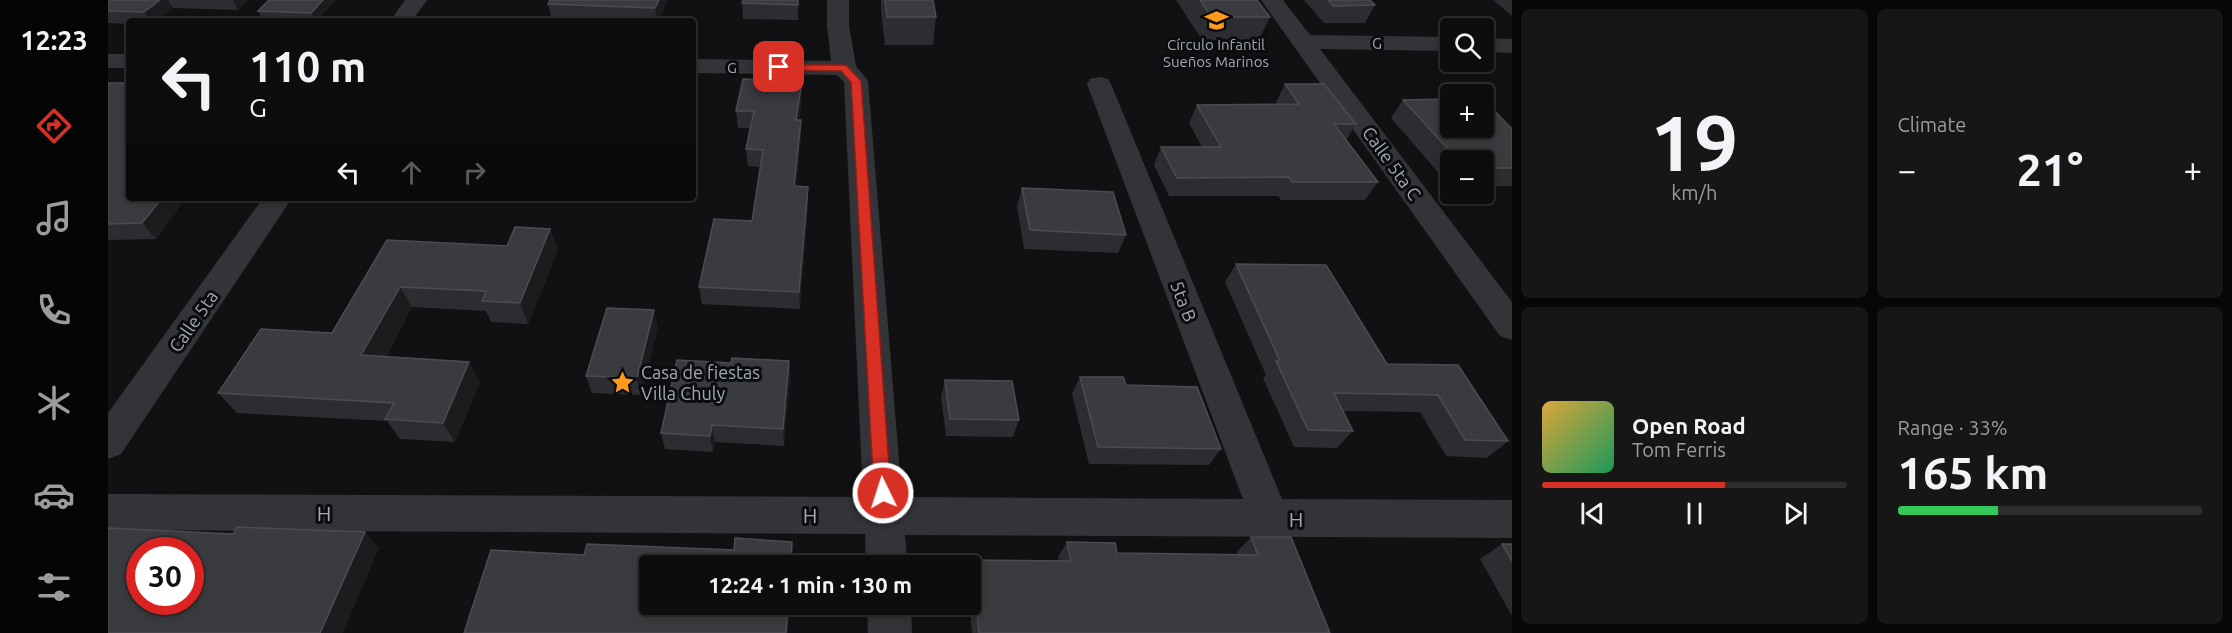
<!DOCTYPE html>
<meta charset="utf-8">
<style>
:root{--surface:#0d0d0e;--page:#161617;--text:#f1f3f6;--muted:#9a9c9e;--line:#2d2d2e;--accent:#d93025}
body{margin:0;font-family:Ubuntu,sans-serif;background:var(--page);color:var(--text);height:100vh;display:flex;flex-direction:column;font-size:22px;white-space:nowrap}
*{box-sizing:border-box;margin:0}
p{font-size:20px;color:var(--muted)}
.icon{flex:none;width:33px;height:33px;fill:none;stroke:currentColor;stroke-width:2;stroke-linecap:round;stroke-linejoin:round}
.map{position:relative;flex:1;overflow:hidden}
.details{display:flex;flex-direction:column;gap:9px;padding:9px;background:#070708;width:720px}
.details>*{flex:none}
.top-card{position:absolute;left:18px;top:18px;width:570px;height:183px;border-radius:6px;box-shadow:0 3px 9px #0003,0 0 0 2px var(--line);background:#0d0d0e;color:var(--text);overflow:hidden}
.fabs{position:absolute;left:1332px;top:18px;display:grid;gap:12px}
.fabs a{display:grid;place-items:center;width:54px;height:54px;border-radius:6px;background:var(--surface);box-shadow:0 3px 9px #0003,0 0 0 2px var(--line);font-size:30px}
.speed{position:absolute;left:18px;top:537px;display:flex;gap:12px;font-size:30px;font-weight:700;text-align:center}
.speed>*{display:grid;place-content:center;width:78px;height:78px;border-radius:50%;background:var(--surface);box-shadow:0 3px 9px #0003,0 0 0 2px var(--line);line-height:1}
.speed .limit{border:9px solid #d22;background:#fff;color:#111}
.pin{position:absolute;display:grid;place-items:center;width:51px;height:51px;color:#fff;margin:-26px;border-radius:12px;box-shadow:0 3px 9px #0006}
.me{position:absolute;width:66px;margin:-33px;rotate:356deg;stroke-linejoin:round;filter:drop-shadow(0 0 4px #0008)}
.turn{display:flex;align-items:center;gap:21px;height:126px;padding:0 24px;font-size:27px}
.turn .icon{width:78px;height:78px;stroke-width:2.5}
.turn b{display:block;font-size:42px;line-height:51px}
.lanes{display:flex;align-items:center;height:57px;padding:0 24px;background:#0003;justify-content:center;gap:30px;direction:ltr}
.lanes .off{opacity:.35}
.big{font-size:45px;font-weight:600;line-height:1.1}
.details .widget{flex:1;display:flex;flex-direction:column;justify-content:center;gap:9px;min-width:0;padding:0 21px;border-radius:9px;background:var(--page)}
.details .dial{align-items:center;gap:0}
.dial b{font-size:78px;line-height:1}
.song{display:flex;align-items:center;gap:18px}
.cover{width:72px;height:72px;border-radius:9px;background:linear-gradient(135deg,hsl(40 70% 55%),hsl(150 70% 35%))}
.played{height:6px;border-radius:3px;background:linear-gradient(90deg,var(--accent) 60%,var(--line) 60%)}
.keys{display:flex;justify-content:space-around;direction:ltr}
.heat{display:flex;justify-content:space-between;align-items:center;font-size:33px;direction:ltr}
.charge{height:9px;border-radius:4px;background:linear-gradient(90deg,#34c759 33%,var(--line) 0)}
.details .tiles{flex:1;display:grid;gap:9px;grid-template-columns:repeat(2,1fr)}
.trip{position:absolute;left:531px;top:555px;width:342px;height:60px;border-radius:6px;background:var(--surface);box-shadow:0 3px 9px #0003,0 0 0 2px var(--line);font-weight:600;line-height:60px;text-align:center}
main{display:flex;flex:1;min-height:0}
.tabs{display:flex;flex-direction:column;width:108px;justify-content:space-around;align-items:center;background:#050506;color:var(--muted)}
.tabs .icon{width:42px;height:42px}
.tabs .current{color:var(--accent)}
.tabs b{font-size:27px;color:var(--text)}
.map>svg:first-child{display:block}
</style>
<main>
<nav class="tabs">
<b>12:23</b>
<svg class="icon current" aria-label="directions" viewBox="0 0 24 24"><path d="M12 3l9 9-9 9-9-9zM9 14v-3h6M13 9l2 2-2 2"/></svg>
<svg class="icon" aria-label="music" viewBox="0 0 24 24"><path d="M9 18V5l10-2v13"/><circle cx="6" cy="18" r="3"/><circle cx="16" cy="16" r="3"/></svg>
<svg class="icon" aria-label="phone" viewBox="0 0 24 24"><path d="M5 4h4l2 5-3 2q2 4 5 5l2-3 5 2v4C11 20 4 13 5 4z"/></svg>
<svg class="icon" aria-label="climate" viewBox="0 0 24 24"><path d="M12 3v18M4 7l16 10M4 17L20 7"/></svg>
<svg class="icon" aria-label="car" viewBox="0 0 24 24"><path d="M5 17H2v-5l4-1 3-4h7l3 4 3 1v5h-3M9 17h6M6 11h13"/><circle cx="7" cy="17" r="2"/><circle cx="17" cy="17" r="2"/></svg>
<svg class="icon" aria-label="filters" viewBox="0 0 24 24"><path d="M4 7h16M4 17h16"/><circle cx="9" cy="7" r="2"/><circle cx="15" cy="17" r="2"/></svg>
</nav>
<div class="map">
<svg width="1404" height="633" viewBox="0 0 1404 633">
<rect width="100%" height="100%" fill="#111113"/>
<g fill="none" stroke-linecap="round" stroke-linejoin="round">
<path fill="#323438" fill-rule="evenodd" d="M719 0H741V25L748 66 760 81 794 497 1135 499 979 84 982 79 991 77 1000 79 1003 84 1174 499 1404 500V538L797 535 800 566H758L757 534 0 530V494L755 497 736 82 729 75 585 73V59L723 61 719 25Z
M1153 0H1175L1202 35 1342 37V51L1212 49 1404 302V340L1392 336Z
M1376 38 1404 39V53L1376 52Z
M0 54H21V68H0Z
M759 604H803L804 633H760Z"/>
<path fill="#323438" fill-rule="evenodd" d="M297 0H319L304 21H282Z
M155 198H184L13 454 0 459V413Z"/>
</g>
<path fill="#2d2d31" d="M0 0H140L130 10 65 8 49 21H21V24L0 23Z
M228 0 208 21 155 20 150 11Z
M442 0H559L551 21 444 20 440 4Z
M690 0V20L635 19 634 3Z
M773 0H825L828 17 825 45H777L773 11Z
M1068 0H1149L1162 17 1151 40H1094Z
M1196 0H1262L1267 5 1257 23H1216Z
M1385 0H1404V16Z
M694 81V98L691 120 693 137 688 186 700 204 692 309 594 304 591 287 644 221 652 167 640 166 638 149 642 128H630L628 111Z
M0 83 21 198H78L48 239 0 240Z
M1177 84 1248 124 1238 140 1270 182 1257 200H1173L1170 196H1061L1046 165 1053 147H1094L1081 123 1089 105 1169 104 1168 102Z
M1295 100 1404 129V186H1376V160H1342V186L1283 118Z
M914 188 1018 235 1010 253 916 249 909 206Z
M442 229 450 250 420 324 383 322 378 311 304 307 278 357 372 382 347 442 292 439 279 421 129 413 110 393 224 333 279 240 399 246Z
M1128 264 1279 364 1350 365 1400 441 1379 458 1338 456 1312 412 1235 411 1245 431 1229 448 1186 447 1155 378 1158 375 1117 282Z
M550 328 533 395 484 393 478 376Z
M681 361 682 379 676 446 607 442 605 452 557 449 553 433 623 363Z
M972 377 1018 385 1113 449 1101 465 981 464 964 394Z
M837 380 911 420 905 437 838 436 833 397Z
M1143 537 1222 633H864L861 604H862V566H861L863 560 951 561 950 557 959 542 1009 553 1130 555 1129 552Z
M1394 544H1404V616L1372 559Z"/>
<path fill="#1c1c1f" d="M52 0H60L65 8 49 21H42L36 12Z
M125 0H140L130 10Z
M215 0H228L208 21H207L203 13Z
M551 0H559L551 21H549L547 8Z
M694 81V98L689 137 688 120Z
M693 120V137L686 203V186Z
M700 187V204L692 309 691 292Z
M54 198H78L48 239 34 223Z
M442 229 450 250 420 324 412 303Z
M292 287 304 307 268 376 253 355Z
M546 310 550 328 533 395 529 378Z
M681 361 682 379 676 446 675 429Z
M361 362 372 382 347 442 335 423Z
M604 425 607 442 605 452 602 436Z
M257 532 271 548 235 633H212Z
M680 604H682L680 633H678Z"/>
<path fill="#393b3f" stroke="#4a4c52" stroke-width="1.5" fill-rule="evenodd" d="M0 0H52L36 12 0 11Z
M161 0H215L203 13 150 11Z
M442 0H551L547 8 440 4Z
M635 0H690V5L634 3Z
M777 0H825L828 17H779Z
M1092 0H1149L1162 17H1103Z
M1220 0H1262L1267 5 1225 6Z
M635 79 694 81 688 120H693L686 186 700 187 691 292 591 287 606 219 644 221 655 150 638 149 646 111H628Z
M0 83H21V198H54L34 223 0 224Z
M1177 84H1216L1248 124H1226L1270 182H1184L1181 177 1069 178 1053 147H1113L1089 105 1191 104Z
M1342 99V128H1376V100L1404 129V168H1376V160H1350L1295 100Z
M914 188 1005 192 1018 235 922 230Z
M407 227 442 229 412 303 374 301 378 291 292 287 253 355 361 362 335 423 277 419 286 403 110 393 153 329 224 333 279 240 399 246Z
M1128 264 1218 265 1279 364 1350 365 1400 441 1357 440 1330 395 1226 393 1245 431 1200 430 1168 361H1172Z
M499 308 546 310 529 378 478 376Z
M624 358 681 361 675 429 604 425 602 436 553 433 569 360 623 363Z
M972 377H1015L1018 385 1089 387 1113 449 990 447Z
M837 380 904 381 911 420 842 419Z
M129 527 257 532 212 633H0V528L125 534ZM32 550H82V602H32Z
M1143 537H1183L1222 633H871L863 560 963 561 959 542 1007 543 1009 553 1150 555Z
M627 538 684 542 683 566H542V604H680L678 633H356L383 550 476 555 479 544 626 550Z
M1394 544H1404V561Z"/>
<path fill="#d93025" stroke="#8d1f18" stroke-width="1.5" d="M668 65H736L739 66 753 81 783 493 780 498 775 500 769 498 766 493 743 82 733 71 671 70 668 69Z"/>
<defs>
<symbol id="school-bare" viewBox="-9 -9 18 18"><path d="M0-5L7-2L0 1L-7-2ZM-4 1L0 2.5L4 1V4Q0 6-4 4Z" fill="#ff9a1d" stroke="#0c0c0e" stroke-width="2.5" paint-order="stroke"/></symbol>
<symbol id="sight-bare" viewBox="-9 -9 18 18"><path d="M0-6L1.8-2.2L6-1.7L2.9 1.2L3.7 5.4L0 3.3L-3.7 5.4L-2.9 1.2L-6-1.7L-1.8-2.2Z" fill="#ff9a1d" stroke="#0c0c0e" stroke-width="2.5" paint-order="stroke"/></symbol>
</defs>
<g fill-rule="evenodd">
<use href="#school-bare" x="1092" y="4" width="33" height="33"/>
<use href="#sight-bare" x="498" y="366" width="33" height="33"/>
</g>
<g text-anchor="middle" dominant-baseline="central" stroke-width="6" stroke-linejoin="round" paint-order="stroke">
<g font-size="15" fill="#a1a9b5" stroke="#0c0c0e">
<text transform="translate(1269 43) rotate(1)">G</text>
<text x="624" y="67">G</text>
</g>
<g font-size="15" fill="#a1a9b5" stroke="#0c0c0e">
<text x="1108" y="44">Círculo Infantil<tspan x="1108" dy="17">Sueños Marinos</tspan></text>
</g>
<g font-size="18" fill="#a1a9b5" stroke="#0c0c0e">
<text transform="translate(1284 163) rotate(54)">Calle 5ta C</text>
<text transform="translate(1076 301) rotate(69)">5ta B</text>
<text transform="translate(85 321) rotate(-55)">Calle 5ta</text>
</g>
<g font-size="18" fill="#a1a9b5" stroke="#0c0c0e" text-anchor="start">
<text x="533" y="372">Casa de fiestas<tspan x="533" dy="21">Villa Chuly</tspan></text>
</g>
<g font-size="21" fill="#a1a9b5" stroke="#0c0c0e">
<text x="216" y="513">H</text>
<text x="702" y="515">H</text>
<text x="1188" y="519">H</text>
</g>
</g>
</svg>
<div class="fabs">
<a><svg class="icon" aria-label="search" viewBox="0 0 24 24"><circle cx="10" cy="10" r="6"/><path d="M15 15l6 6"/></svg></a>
<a>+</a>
<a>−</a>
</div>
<div class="speed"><div class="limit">30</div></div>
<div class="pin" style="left:671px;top:67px;background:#d93025"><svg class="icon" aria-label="arrive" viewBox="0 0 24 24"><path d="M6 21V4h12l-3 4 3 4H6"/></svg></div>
<svg class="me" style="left:775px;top:493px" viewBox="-20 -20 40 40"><circle r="17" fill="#d93025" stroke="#fff" stroke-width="3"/><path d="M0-11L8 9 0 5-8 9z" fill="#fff"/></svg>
<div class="trip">12:24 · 1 min · 130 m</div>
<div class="top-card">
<div class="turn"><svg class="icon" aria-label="left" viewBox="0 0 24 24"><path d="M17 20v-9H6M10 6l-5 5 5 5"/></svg><div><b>110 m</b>G</div></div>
<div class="lanes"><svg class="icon" aria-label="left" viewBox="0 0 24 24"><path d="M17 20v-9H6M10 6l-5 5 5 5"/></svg><svg class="icon off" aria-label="ahead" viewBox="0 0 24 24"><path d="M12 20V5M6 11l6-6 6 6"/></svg><svg class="icon off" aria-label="right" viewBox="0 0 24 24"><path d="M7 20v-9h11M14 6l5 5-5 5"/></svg></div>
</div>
</div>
<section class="details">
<div class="tiles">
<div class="widget dial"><b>19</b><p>km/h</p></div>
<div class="widget"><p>Climate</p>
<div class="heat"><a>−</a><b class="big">21°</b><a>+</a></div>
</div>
<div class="widget">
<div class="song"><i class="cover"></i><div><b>Open Road</b><p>Tom Ferris</p></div></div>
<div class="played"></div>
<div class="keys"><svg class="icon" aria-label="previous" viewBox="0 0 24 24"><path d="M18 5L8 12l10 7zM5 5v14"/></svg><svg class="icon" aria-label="pause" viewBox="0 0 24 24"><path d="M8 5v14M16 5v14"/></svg><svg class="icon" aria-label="next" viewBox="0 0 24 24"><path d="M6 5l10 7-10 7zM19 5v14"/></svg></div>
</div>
<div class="widget"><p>Range · 33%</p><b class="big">165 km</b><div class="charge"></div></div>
</div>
</section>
</main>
